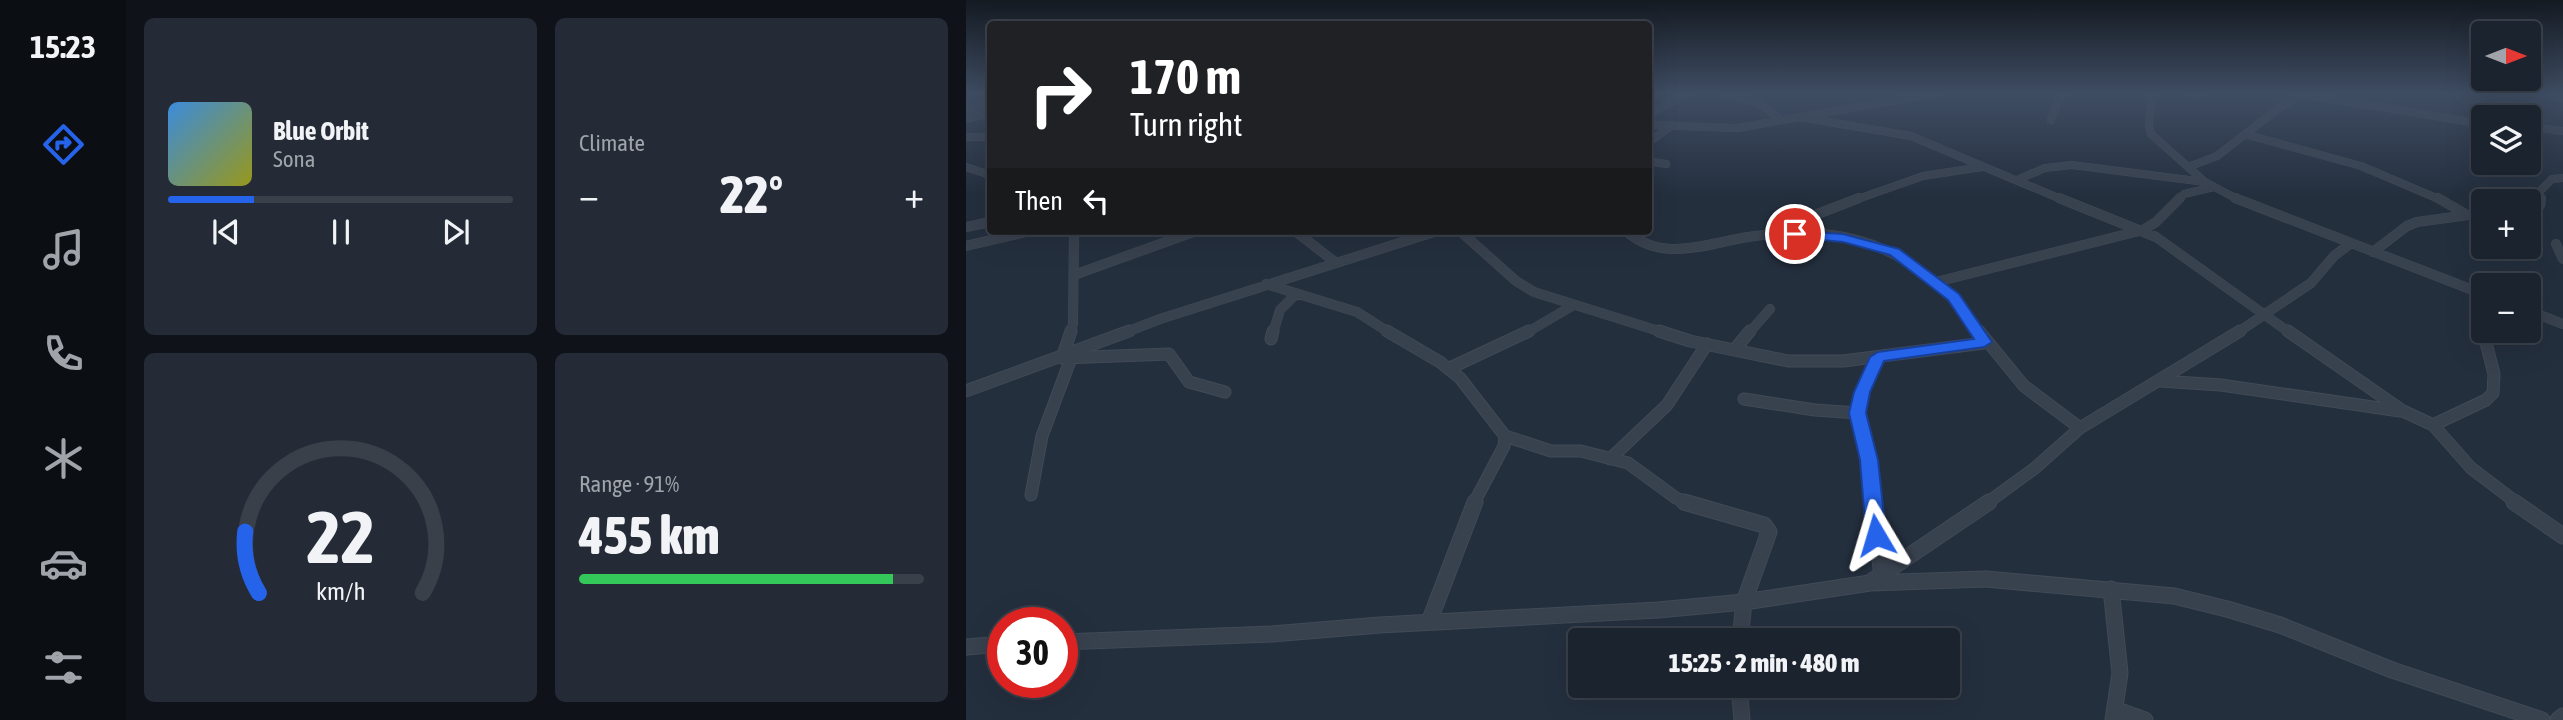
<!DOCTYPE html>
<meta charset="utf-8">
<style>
:root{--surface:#1b232e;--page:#242b36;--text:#f1f3f6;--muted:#a0a4aa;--line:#39404a;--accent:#2563eb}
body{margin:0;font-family:"Asap Condensed",sans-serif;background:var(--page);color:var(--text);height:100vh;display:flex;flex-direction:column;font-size:26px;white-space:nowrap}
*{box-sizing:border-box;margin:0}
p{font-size:23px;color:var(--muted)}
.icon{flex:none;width:38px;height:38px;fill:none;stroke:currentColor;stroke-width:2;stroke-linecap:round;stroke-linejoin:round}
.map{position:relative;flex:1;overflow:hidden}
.drawer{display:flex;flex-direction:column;gap:18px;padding:18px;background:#0f1319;width:840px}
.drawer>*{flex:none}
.hud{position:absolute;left:21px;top:21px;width:665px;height:214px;border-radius:7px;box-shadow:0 7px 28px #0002,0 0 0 2px var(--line);background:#202124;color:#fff;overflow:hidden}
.needle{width:46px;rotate:90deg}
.tools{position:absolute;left:1505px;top:21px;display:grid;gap:14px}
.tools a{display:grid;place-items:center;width:70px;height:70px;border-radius:7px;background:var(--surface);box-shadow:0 7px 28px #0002,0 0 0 2px var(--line);font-size:35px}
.speed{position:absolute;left:21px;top:607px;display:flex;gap:14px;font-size:35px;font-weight:700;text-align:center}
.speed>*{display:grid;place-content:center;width:91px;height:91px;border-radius:50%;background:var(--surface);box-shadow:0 7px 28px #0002,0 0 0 2px var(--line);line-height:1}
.speed .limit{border:10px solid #d22;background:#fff;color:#111}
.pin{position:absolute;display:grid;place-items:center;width:60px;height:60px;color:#fff;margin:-30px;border:4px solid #fff;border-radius:50%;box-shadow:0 2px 7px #0007}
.me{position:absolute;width:77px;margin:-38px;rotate:353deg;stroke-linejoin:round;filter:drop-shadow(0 0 5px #0008)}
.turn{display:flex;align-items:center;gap:24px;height:147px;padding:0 28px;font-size:32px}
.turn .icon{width:91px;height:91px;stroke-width:2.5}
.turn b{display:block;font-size:49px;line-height:60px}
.then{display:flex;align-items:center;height:66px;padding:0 28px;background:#0003;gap:14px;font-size:26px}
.big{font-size:52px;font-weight:800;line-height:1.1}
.drawer .widget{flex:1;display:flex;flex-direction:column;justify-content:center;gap:10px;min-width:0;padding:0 24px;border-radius:10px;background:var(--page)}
.drawer .dial{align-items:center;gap:0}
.dial svg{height:182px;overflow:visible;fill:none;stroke:var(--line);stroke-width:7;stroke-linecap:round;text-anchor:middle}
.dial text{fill:var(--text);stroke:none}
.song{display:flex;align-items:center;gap:21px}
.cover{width:84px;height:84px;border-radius:10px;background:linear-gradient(135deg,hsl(210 70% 55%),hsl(60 70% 35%))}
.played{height:7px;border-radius:4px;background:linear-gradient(90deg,var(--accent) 25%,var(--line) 25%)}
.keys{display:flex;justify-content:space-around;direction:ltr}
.heat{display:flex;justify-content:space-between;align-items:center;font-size:38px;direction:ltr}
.charge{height:10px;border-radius:5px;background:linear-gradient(90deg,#34c759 91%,var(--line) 0)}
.drawer .tiles{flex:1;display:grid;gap:18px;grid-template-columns:repeat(2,1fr)}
.trip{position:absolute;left:602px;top:628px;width:392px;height:70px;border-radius:7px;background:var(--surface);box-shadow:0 7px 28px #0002,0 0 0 2px var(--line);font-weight:800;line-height:70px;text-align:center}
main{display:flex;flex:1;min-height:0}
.tabs{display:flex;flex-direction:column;width:126px;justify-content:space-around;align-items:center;background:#0b0e12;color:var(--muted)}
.tabs .icon{width:49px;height:49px}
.tabs .on{color:var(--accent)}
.tabs b{font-size:32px;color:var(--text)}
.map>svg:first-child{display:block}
</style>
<main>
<nav class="tabs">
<b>15:23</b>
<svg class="icon on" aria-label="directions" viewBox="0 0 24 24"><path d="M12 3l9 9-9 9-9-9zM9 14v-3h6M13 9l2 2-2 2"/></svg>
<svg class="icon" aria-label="music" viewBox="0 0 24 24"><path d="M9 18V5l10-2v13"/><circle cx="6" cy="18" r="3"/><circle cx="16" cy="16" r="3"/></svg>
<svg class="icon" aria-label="phone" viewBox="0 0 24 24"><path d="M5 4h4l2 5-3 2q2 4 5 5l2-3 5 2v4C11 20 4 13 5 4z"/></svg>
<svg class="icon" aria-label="climate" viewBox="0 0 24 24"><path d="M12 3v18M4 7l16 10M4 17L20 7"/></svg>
<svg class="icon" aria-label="car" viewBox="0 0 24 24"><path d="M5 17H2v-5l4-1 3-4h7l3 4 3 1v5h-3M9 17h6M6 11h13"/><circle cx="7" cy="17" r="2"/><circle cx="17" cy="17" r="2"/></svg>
<svg class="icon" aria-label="filters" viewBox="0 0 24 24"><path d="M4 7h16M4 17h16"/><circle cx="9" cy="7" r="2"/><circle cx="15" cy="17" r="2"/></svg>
</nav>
<section class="drawer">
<div class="tiles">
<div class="widget">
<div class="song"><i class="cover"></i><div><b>Blue Orbit</b><p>Sona</p></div></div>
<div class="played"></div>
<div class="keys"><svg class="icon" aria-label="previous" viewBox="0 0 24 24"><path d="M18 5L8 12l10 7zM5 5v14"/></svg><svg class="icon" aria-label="pause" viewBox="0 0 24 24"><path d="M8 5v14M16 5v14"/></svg><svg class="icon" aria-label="next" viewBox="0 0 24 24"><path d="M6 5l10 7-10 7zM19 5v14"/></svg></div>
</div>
<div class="widget"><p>Climate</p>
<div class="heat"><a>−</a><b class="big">22°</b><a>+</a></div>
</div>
<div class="widget dial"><svg viewBox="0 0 100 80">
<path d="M14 69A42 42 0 1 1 86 69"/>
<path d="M14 69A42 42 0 0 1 8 42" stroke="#2563eb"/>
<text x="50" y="56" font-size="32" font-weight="700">22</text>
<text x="50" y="72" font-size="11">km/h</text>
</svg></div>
<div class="widget"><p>Range · 91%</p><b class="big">455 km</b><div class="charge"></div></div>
</div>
</section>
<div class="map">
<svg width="1597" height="720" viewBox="0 0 1597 720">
<rect width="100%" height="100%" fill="#242f3e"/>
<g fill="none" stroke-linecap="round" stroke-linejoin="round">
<defs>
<path id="street-far3" d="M760 94 793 103 815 120
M1186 94 1183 125 1185 134 1239 182 1273 200
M1336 94 1517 124
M1573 94 1597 98
M1229 96 1233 94
M0 110 24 103
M682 116 719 94
M833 117 945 136 1097 200
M0 119 24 113
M1085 120 1095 94
M682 125 772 128 967 94
M1563 127 1597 131
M1282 135 1395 166 1475 200
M0 137H24
M682 143 706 125
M682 161 700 164
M0 167 24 175
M1222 167 1251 156 1313 108 1337 94
M1051 180 1079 168 1106 165 1239 182
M889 200 957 176 1016 167
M1212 200 1218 194 1248 187
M1575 200 1573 192 1586 179 1597 178"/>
<path id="street-far2" d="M1093 198 1190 237 1324 333
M1269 198 1517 294
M1472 198 1501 215
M1563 207 1574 205 1575 198
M0 227 24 222
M329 231 369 262
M494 231 550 281 568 292 699 333
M660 231C696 263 739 244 782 237 883 221 956 250 1014 333
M829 235 849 215 893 198
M1590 244 1597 259
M0 246 64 231
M1407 252 1441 226 1451 222 1517 213
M108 275 230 231
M970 282 1177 230 1190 222 1214 198
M300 284 391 312 424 333
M1563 311 1597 324
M1517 323V333
M104 333 107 324 108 231
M158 333 194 319 471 231
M307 333 314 310 330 294
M560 333 606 306
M783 333 804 309
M1271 333 1345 283 1368 256 1385 243"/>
<path id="street-far1" d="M105 331 96 358 203 354 223 382 259 392
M421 331 474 362 494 378 539 436 538 446 508 503
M693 331 724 341 822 361H877L1018 343
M1013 331 1058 386 1114 428
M1322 331 1437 411 1467 425 1505 468 1551 503
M305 339 307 331
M769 349 784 331
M484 368 563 331
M1194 381 1255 385 1434 411
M0 391 163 331
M778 399 849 410 892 413
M1467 425 1520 400 1527 393 1528 374 1517 331
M539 436 585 451H615L662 463 710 498 722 503
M644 459 701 405 741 344
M65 495 76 436 107 353
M906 503 903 460 892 413 896 392 912 357
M1021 503 1069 468 1114 428 1274 331"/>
<path id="street" d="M718 502 798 525 803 532 778 602 774 640
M906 502 916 575
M1548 502 1597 536
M906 581 1023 502
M1145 589 1154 673 1147 720
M463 622 509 502
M96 642 306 634 414 625 692 610 778 602 904 583 1020 579 1208 596 1261 609 1314 625 1426 670 1576 720
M0 647 37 644
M773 686 776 720
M1151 710 1179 720
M1592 720 1597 716"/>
</defs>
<use href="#street-far3" stroke="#414a57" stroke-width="8"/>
<use href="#street-far2" stroke="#414a57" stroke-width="10"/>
<use href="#street-far1" stroke="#414a57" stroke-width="13"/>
<use href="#street" stroke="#414a57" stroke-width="17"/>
<use href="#street-far3" stroke="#38414e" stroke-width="7"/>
<use href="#street-far2" stroke="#38414e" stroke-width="9"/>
<use href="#street-far1" stroke="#38414e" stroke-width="11"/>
<use href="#street" stroke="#38414e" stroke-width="15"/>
</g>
<linearGradient id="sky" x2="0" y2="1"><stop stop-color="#141a22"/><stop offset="0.48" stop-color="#3f4d63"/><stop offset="1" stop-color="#3f4d63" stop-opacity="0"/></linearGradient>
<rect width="1597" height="195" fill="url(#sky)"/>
<path fill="#2563eb" stroke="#184099" stroke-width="2" d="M829 231 877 234 933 249 993 294 1026 342 1018 347 918 361 904 392 900 413 912 460 920 535 917 541 910 543 903 541 900 535 894 460 883 413 888 392 904 357 912 352 1008 339 982 300 924 255 877 242 824 237V232Z"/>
</svg>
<div class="tools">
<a><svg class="needle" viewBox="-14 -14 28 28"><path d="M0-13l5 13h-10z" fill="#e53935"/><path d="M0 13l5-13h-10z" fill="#a0a4aa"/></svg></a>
<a><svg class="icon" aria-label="layers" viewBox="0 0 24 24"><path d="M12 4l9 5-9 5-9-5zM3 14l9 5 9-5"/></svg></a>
<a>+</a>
<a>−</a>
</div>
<div class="speed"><div class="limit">30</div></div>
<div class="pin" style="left:829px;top:234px;background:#d93025"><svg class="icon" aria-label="arrive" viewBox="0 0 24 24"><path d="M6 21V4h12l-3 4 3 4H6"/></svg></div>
<svg class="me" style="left:910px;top:535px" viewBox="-20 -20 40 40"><path d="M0-17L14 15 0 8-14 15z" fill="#2563eb" stroke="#fff" stroke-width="4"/></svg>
<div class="trip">15:25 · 2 min · 480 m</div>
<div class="hud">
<div class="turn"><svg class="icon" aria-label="right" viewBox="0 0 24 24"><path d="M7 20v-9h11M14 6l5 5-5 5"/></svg><div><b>170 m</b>Turn right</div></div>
<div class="then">Then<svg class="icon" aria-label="left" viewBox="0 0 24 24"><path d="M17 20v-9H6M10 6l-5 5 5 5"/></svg></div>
</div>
</div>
</main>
